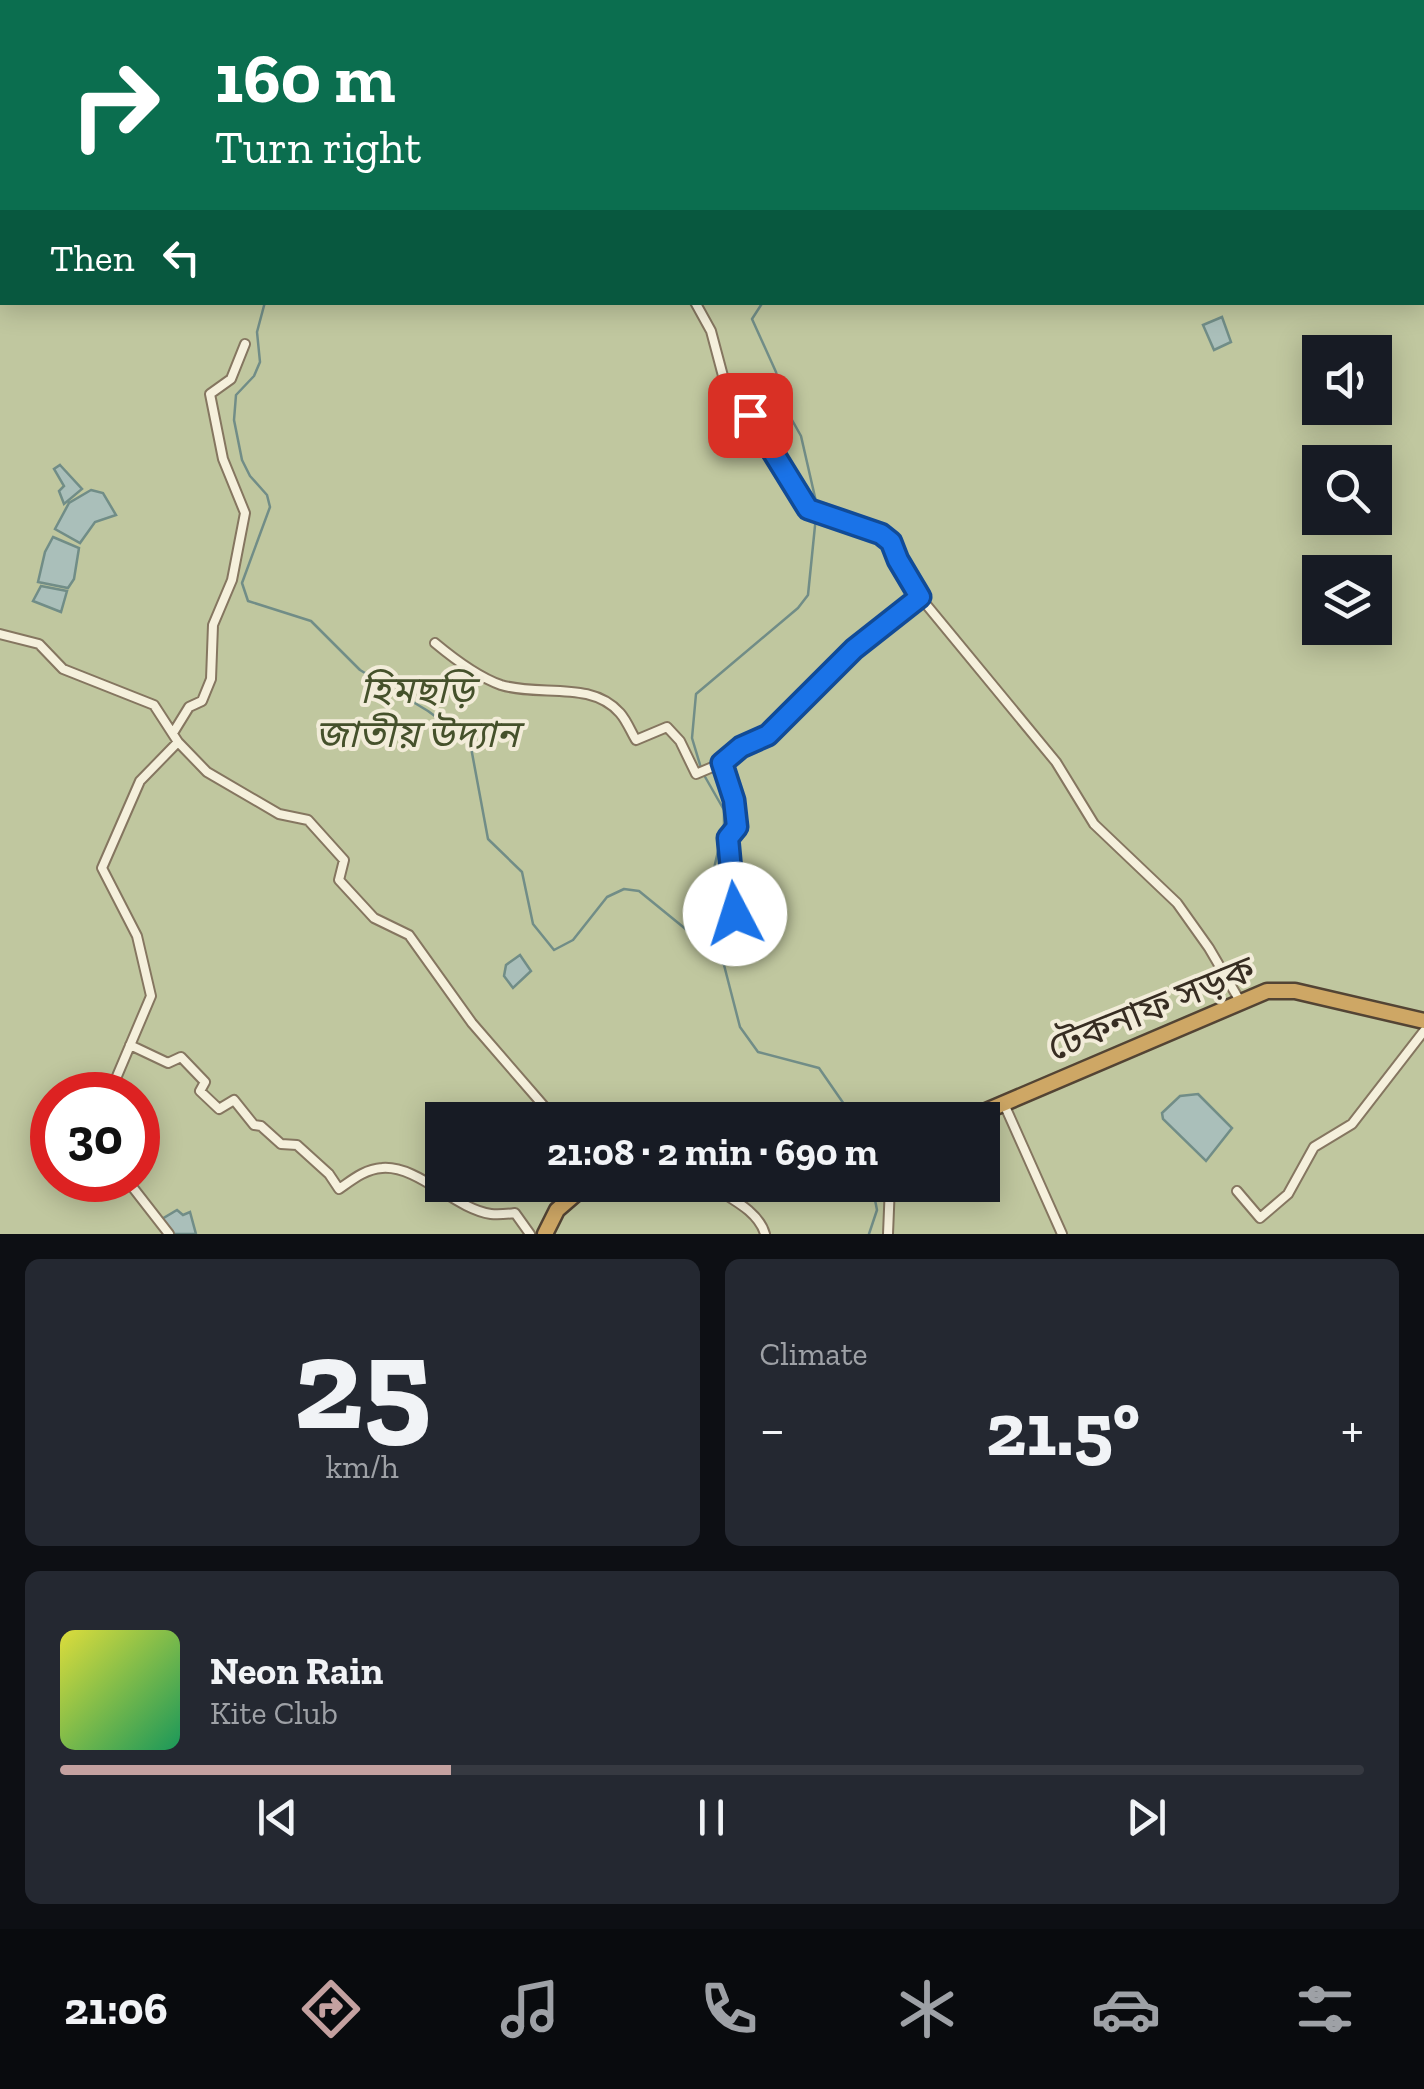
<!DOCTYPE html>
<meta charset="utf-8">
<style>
:root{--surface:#171b24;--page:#242831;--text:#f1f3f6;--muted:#9ea1a6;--line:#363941;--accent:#c4a1a0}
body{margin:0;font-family:"Zilla Slab","Noto Sans Bengali",serif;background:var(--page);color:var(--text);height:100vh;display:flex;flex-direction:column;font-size:38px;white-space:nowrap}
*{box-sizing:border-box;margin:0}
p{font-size:32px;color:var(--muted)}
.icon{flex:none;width:55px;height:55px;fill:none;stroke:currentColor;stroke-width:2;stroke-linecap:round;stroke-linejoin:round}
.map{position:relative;height:1234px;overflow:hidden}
.sheet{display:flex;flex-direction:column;gap:25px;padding:25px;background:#0d0f14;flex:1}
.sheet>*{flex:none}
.guide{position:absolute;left:0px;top:0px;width:1425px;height:305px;box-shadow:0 5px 25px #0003;background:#0b6e4f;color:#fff;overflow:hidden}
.tools{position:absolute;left:1302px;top:335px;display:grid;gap:20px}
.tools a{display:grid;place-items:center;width:90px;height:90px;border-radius:0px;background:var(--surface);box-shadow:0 5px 25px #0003;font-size:50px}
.speed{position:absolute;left:30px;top:1072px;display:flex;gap:20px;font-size:50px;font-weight:700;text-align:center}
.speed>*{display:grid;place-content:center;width:130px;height:130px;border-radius:50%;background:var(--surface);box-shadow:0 5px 25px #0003;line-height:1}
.speed .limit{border:15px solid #d22;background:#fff;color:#111}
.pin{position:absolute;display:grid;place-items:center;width:85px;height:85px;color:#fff;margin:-42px;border-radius:20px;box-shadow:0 5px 15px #0006}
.me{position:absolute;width:110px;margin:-55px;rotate:355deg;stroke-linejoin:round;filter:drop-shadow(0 0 8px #0008)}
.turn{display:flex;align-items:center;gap:35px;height:210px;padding:0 50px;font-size:45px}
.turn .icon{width:130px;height:130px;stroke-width:2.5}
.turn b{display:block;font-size:70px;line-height:85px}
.then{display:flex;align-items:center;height:95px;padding:0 50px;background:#0003;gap:20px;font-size:38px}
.big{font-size:75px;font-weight:700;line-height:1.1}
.sheet .card{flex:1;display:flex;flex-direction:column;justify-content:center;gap:15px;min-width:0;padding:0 35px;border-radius:15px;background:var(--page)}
.sheet .dial{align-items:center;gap:0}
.dial b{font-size:130px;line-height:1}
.song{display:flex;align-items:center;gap:30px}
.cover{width:120px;height:120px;border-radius:15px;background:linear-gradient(135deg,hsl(60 70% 55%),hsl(150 70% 35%))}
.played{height:10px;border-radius:5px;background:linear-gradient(90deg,var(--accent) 30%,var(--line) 30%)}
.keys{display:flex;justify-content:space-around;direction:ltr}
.heat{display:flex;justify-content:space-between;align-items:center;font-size:55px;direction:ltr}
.sheet .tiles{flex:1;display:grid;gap:25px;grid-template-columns:1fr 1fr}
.card:last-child{grid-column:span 2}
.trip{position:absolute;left:425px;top:1102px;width:575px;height:100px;border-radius:0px;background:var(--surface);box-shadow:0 5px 25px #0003;font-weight:700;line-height:100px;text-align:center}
.tabs{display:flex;height:160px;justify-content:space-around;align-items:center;background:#090b0e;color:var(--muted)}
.tabs .icon{width:70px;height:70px}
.tabs .selected{color:var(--accent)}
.tabs b{font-size:45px;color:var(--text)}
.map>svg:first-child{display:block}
</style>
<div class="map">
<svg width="1424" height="1234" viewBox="0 0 1424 1234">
<rect width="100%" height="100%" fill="#eae2ca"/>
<path fill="#c0c79f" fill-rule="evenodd" d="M0 0H1424V1234H0ZM2 2H1422V302H2ZM1320 352H1375V408H1320ZM1320 462H1375V518H1320ZM1320 572H1375V628H1320ZM52 1095H138V1180H52ZM442 1120H982V1185H442Z"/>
<path fill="#aabfba" stroke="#718d87" stroke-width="2.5" d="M1222 317 1231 342 1214 350 1203 325Z
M60 465 82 489 64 504 59 491 64 486 54 469Z
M91 490 103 493 116 515 95 522 80 543 55 529 69 503Z
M53 537 79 548 74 579 68 588 38 582 45 552Z
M41 586 67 591 61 612 33 601Z
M520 955 531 971 513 988 504 976 506 965Z
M1198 1094 1232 1128 1206 1161 1163 1119 1162 1113 1180 1096Z
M177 1210 183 1215 190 1212 196 1234H172L162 1219Z"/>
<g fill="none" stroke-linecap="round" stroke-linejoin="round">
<path stroke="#718d87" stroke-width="2.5" d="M53 2 54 0
M1041 2 1043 0
M0 45 2 47
M265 302 257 332 260 362 254 376 236 395 234 420 242 460 250 476 267 495 270 507 242 583 248 601 311 621 360 670 428 711 470 742 488 839 522 872 533 924 554 950 573 940 607 897 624 889 639 891 704 944 724 965 740 1027 758 1052 819 1068 855 1120
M701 768 692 738 696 694 798 608 808 595 817 506 801 436 783 404 776 372 752 319 763 302
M704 775 724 810V826L715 864 704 944
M869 1234 877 1210 872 1185"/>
<defs>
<path id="street" d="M513 2V0
M695 302 711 331 723 376 808 509 881 534 891 542 898 560 920 597 1056 762 1094 824 1177 903 1209 948 1240 1001
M0 634 39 644 63 669 154 705 178 742 207 772 279 814 308 820 344 860 339 880 374 918 409 935 472 1023 556 1120
M435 643C453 658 478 677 501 685 540 697 591 680 620 713 627 721 631 732 636 740L667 727 680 741 696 774 722 763
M173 733 189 707 202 701 211 679 213 625 232 580 245 513 223 459 210 394 231 379 245 344
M735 914 728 838 737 827 734 800 722 763 741 747 767 735 814 692 855 649 920 597
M130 1045 168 1063 181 1057 205 1082 200 1091 219 1109 234 1100 254 1125 261 1126 281 1144 297 1145 329 1174 339 1189C352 1180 365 1169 382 1168 418 1165 455 1209 491 1214 498 1215 507 1214 515 1213L530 1234
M109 1095 151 996 137 936 102 868 140 781 178 742
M1004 1104 1062 1234
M127 1180 169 1234
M710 1185C729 1198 758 1210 765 1234
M1237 1191 1260 1218 1288 1194 1314 1147 1352 1124 1424 1031
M888 1234 890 1185"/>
<path id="highway" d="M965 1120 1267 991H1295L1424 1021
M545 1234 557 1210 586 1185"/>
</defs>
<use href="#street" stroke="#857660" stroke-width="12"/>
<use href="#highway" stroke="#534434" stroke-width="19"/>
<use href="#street" stroke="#f5f0dc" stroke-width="8"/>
<use href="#highway" stroke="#cea765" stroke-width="14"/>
</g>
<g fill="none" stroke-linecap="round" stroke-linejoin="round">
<defs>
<path id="route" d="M735 914 728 838 737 827 734 800 722 763 741 747 768 735 854 649 920 597 898 560 891 542 881 534 808 509 750 415"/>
</defs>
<use href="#route" stroke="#114b97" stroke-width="25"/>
<use href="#route" stroke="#1a73e8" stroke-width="18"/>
</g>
<g text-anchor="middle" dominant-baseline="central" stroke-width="8" stroke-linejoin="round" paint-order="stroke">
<g font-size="38" font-style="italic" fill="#45512b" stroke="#f2ecd9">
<text x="417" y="690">হিমছড়ি<tspan x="417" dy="44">জাতীয় উদ্যান</tspan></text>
</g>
<g font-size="38" fill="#372d22" stroke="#f2ecd9">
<text transform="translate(1151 1008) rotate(-22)">টেকনাফ সড়ক</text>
</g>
</g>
</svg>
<div class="tools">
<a><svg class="icon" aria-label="sound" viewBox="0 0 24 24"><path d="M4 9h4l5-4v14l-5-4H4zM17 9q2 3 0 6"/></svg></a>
<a><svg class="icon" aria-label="search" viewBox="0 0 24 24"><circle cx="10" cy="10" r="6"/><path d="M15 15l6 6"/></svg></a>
<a><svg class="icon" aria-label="layers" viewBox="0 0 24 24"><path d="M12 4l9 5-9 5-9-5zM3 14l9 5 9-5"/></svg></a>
</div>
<div class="speed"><div class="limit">30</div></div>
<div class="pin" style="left:750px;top:415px;background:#d93025"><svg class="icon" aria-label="arrive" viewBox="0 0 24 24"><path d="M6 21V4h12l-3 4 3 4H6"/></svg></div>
<svg class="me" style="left:735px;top:914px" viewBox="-20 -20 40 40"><circle r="19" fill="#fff"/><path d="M0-13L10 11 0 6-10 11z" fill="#1a73e8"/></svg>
<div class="trip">21:08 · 2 min · 690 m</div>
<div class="guide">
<div class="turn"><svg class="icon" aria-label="right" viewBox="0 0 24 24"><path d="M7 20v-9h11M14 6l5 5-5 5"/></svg><div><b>160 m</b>Turn right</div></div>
<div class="then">Then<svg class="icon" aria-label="left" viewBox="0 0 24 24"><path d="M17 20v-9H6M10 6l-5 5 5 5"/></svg></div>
</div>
</div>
<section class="sheet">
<div class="tiles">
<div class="card dial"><b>25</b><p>km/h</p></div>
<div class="card"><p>Climate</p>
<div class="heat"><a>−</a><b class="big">21.5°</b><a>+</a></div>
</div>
<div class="card">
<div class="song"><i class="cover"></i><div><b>Neon Rain</b><p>Kite Club</p></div></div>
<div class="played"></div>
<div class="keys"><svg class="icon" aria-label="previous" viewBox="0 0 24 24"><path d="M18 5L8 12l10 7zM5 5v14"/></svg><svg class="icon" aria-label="pause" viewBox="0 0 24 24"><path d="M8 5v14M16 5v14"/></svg><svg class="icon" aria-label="next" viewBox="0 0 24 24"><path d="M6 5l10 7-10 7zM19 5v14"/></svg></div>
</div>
</div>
</section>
<nav class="tabs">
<b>21:06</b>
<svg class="icon selected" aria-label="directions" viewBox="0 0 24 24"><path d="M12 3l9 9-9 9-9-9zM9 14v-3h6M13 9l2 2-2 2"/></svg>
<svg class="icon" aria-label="music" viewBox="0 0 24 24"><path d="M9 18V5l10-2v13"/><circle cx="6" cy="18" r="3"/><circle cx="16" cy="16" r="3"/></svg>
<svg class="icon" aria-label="phone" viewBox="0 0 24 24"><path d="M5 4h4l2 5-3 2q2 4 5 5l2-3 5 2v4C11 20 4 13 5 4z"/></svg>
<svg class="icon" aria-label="climate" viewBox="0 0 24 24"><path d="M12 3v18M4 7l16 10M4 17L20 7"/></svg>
<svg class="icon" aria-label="car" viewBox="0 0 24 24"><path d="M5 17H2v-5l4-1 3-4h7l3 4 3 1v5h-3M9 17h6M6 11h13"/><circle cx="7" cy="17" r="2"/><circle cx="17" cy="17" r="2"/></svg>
<svg class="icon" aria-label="filters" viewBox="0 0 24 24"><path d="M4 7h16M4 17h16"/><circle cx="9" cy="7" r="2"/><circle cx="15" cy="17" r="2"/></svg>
</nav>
